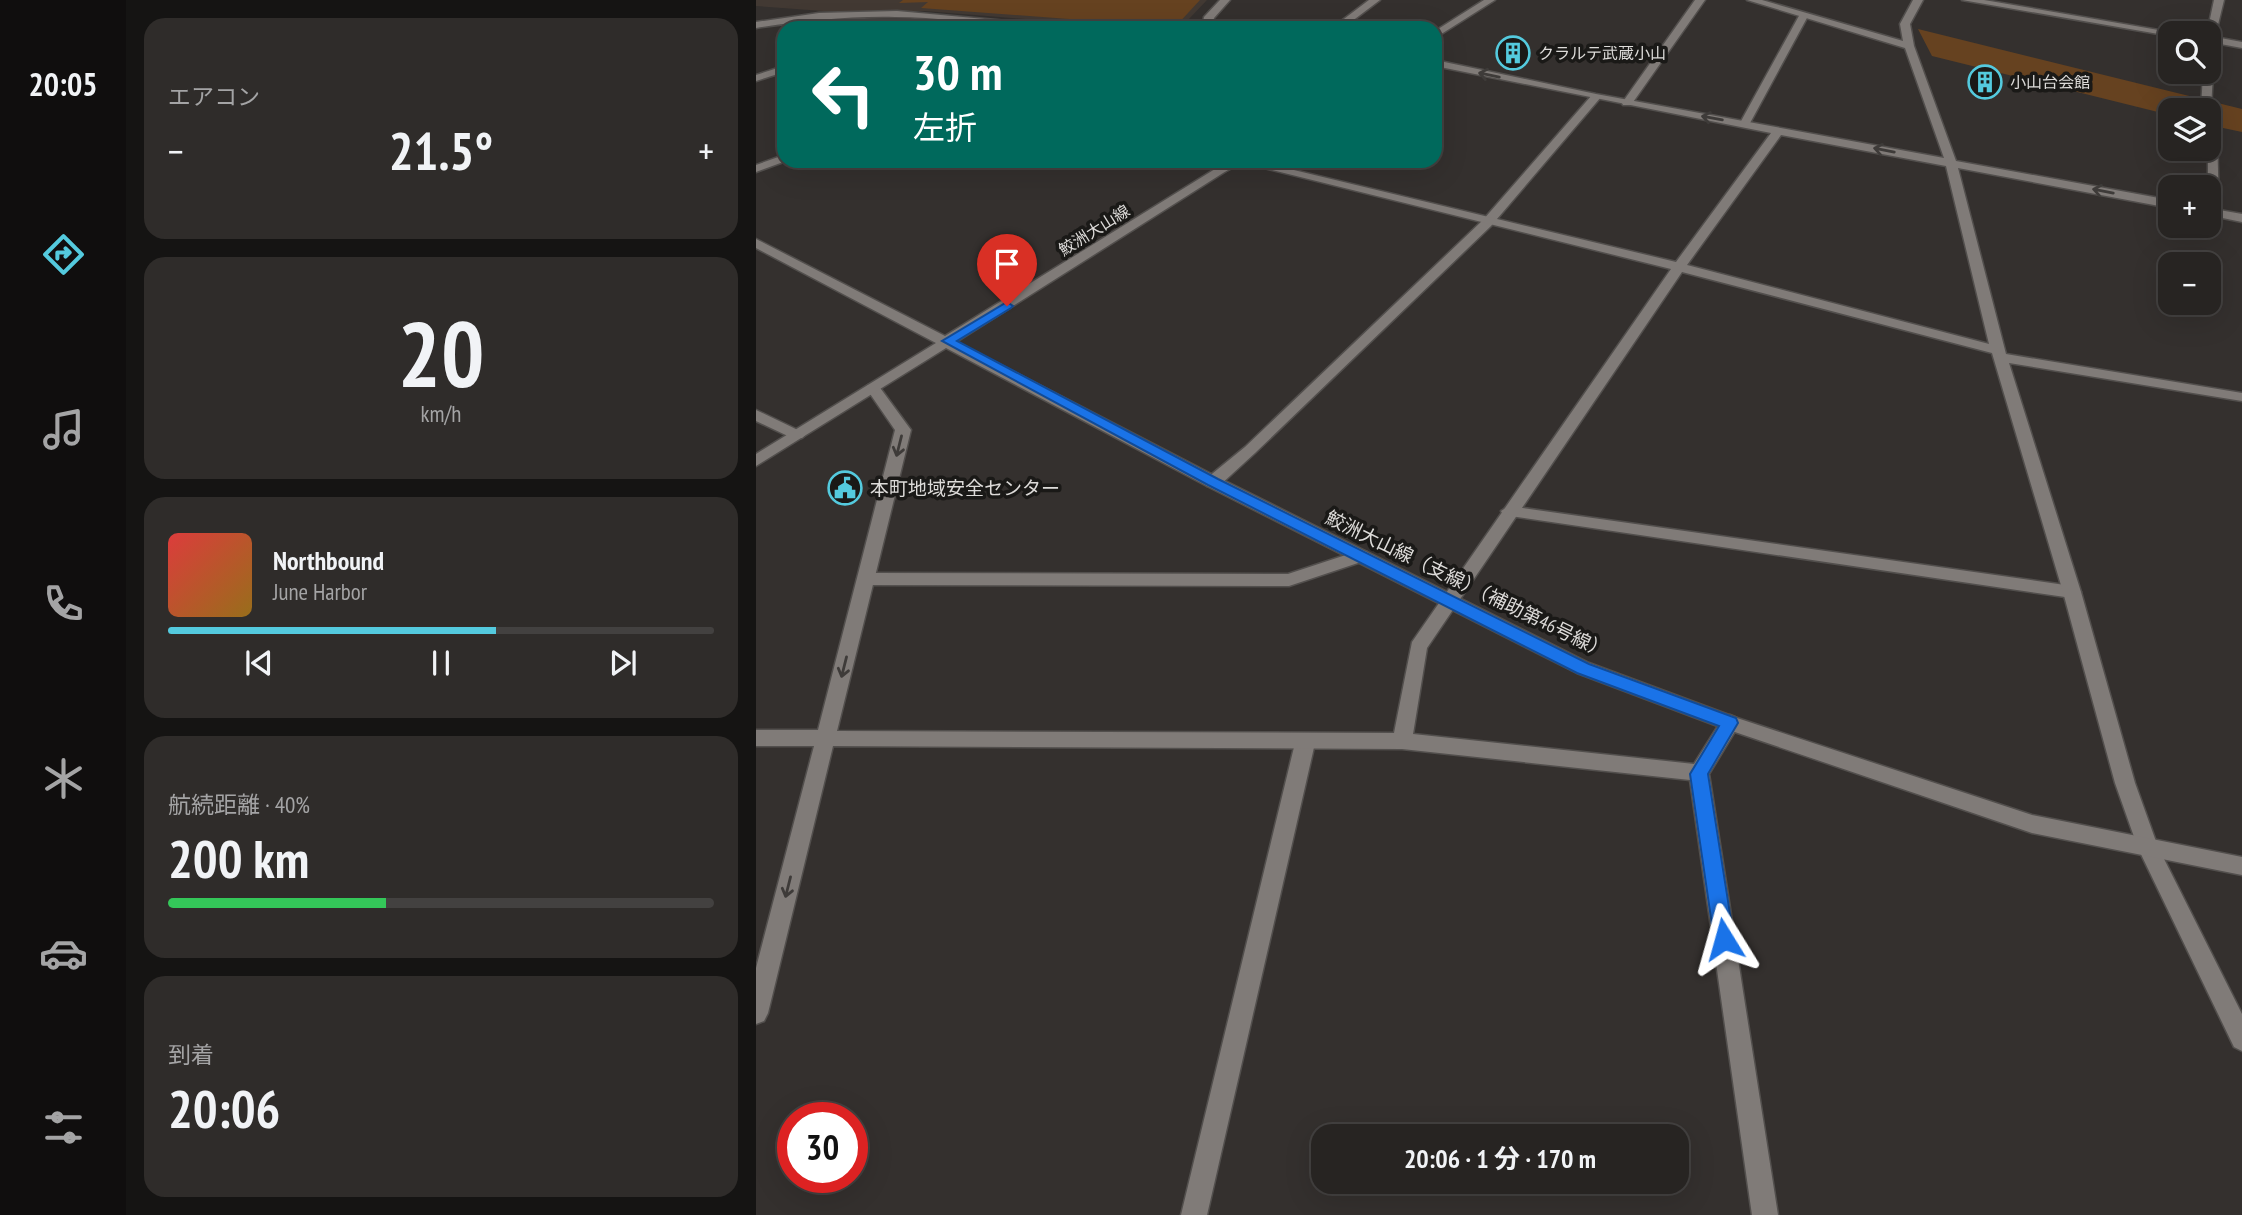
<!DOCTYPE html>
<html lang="ja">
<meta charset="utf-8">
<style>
:root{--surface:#272422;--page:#2f2c2a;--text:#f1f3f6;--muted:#a4a4a5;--line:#434140;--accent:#54cade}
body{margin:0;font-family:"PT Sans Narrow","Noto Sans JP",sans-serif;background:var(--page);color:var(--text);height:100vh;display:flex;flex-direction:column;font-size:26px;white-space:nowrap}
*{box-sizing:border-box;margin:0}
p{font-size:23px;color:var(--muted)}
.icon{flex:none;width:38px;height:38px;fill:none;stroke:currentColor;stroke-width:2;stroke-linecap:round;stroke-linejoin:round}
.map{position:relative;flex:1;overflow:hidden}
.side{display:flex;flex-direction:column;gap:18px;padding:18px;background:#151413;width:630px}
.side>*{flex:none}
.top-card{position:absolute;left:21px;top:21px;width:665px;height:147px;border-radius:21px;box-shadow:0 7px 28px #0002,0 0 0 2px var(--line);background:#00695c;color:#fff;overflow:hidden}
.fabs{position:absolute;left:1402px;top:21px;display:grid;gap:14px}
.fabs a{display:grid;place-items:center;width:63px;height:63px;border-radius:14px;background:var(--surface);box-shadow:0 7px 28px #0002,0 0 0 2px var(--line);font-size:35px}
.speed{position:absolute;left:21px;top:1102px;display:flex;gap:14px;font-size:35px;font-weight:700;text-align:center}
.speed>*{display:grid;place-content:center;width:91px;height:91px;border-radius:50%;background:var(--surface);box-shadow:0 7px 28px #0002,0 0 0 2px var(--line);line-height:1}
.speed .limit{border:10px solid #d22;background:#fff;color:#111}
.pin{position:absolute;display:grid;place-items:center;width:60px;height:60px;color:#fff;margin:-72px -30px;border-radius:50% 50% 50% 0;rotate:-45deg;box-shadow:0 0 7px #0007}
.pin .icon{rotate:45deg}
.me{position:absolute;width:77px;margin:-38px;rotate:352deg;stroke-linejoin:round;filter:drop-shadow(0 0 5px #0008)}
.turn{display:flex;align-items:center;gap:24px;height:147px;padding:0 21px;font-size:32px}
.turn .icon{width:91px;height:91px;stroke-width:2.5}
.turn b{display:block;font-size:49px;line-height:60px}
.big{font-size:52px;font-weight:700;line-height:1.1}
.side .tile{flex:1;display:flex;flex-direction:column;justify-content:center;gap:10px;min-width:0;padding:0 24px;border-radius:21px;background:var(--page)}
.side .dial{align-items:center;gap:0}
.dial b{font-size:91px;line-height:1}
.song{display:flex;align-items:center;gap:21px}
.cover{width:84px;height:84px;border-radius:10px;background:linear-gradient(135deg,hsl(0 70% 55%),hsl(40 70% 35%))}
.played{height:7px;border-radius:4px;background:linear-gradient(90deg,var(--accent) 60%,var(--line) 60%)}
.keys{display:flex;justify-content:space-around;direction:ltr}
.heat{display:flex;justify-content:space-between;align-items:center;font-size:38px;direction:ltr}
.charge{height:10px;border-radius:5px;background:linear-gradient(90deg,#34c759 40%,var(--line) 0)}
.trip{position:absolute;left:555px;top:1124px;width:378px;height:70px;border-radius:21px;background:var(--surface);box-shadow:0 7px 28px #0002,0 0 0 2px var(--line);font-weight:700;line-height:70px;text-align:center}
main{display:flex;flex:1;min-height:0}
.tab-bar{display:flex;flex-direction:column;width:126px;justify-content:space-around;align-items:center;background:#100e0e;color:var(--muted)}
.tab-bar .icon{width:49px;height:49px}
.tab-bar .current{color:var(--accent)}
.tab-bar b{font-size:32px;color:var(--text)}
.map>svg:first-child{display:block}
</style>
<main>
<nav class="tab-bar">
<b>20:05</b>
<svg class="icon current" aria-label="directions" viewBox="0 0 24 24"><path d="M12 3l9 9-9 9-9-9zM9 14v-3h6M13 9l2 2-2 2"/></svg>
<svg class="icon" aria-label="music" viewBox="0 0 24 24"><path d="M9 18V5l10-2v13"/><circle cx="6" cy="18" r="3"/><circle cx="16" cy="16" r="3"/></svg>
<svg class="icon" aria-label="phone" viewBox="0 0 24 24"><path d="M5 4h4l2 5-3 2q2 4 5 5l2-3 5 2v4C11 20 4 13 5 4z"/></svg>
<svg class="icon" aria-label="climate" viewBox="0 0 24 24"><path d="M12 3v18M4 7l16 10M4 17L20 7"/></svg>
<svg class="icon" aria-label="car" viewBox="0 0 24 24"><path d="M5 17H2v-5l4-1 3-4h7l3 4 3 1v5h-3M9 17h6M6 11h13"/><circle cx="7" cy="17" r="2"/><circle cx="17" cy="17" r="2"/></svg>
<svg class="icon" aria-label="filters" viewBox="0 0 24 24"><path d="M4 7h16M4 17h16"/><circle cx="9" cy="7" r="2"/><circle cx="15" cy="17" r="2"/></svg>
</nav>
<section class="side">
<div class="tile"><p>エアコン</p>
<div class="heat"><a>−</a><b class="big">21.5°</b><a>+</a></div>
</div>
<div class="tile dial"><b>20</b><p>km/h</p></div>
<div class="tile">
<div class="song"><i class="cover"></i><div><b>Northbound</b><p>June Harbor</p></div></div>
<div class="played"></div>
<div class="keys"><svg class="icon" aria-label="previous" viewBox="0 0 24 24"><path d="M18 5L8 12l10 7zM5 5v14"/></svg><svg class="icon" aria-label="pause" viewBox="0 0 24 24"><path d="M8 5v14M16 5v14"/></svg><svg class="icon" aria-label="next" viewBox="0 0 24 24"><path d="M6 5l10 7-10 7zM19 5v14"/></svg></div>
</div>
<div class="tile"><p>航続距離 · 40%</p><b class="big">200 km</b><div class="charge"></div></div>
<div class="tile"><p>到着</p><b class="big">20:06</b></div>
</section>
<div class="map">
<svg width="1486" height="1215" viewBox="0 0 1486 1215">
<rect width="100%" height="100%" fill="#34302e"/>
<path fill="#423933" d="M0 0H451L432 20 433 28H382L169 11H67L0 6Z"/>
<path fill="#664220" d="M147 0H444L419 27 165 8 172 2 143 3Z
M1162 29 1486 109V132L1453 125 1452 110H1414V115L1176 56Z"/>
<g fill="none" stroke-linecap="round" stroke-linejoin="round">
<defs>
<path id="service" d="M939 0H949L875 105H867L866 103Z
M1044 14 1052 16 994 123 985 125 984 123Z
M191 16 194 17V21L171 28H156Z
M28 66V72L0 81V75Z
M836 95 845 97 735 226 499 453 463 486H451L449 482 451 478 489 447 727 220Z
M1456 128 1461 131 1463 212 1457 216 1452 214C1452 185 1452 157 1452 129Z
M439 161H456L474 169 468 172Z
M0 410 46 432 49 435 46 438H36L0 421Z
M753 506 1316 586 1325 592 1316 598 747 515 745 511Z
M605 550 611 552 613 556 611 560 533 586 110 585 101 579 110 573 532 574Z
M549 735 556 737 559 743 451 1215H425L539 743 542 737Z"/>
<path id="minor" d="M464 0H474L458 18 456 28H446L448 17Z
M613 0H624L587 28H576Z
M991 0H1006L1147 41 1144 24 1157 0H1167L1154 24 1158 46 1200 161 1414 200V208L1202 168 1250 354 1486 393V401L1253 363 1325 592 1379 783 1402 847 1486 1014V1051L1478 1047 1382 848 1359 783 1307 592 1236 353 926 272 671 648 657 734 938 764 967 718 974 715 981 718 984 723 953 774 1022 1215H996L934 780 646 749 77 746 12 1013 8 1021 0 1024V968L58 746H0V730H62L139 430 110 388 112 385H122L155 430 81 731 638 733 656 642 915 269 480 161H500L920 262 1015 133 679 66V60L840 94 1188 158 1149 48ZM1025 135 1190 166 1233 344 931 265Z
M1206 0H1228L1420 33H1414V36Z
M1458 0H1468L1459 37 1486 42V48L1459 43 1457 67 1454 69 1457 72 1455 110 1452 113V110H1445L1447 72H1452L1451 33Z
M141 11 295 25 300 28C246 28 193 17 139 17 92 16 46 21 0 28V22L63 13Z
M28 155V161H30L0 172V165Z
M1452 208 1486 214V222L1452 215Z"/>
<path id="secondary" d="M728 0H739L679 38V31Z
M472 161H486L200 342 463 478 833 663 981 718 1276 815 1486 857V875L1276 833 967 728 821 673 451 486 190 348 0 466V454L180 343 0 248V239L189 336Z"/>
</defs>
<use href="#service" stroke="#524f4d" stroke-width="3"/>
<use href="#minor" stroke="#524f4d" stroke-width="3"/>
<use href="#secondary" stroke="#524f4d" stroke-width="3"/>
<use href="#service" fill="#807b78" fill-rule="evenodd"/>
<use href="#minor" fill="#807b78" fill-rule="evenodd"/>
<use href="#secondary" fill="#807b78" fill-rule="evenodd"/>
</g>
<defs><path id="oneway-shaft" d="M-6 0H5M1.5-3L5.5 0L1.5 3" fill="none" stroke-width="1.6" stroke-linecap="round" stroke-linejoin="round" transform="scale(1.75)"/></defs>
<g stroke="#3e3b39">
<use href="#oneway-shaft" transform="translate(733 75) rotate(-168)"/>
<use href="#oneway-shaft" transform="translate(956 118) rotate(-170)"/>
<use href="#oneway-shaft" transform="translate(1128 150) rotate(-169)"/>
<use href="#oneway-shaft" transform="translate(1347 191) rotate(-169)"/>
<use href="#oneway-shaft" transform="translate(143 446) rotate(104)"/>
<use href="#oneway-shaft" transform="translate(88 667) rotate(104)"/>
<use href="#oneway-shaft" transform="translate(32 887) rotate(104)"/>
</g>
<path fill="#1a73e8" stroke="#114b97" stroke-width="2" d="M251 302 257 306 255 308 201 341 462 479 833 664 980 718 982 723 952 774 978 939 975 946 968 948 960 946 958 939 934 774 963 726 821 673 452 485 186 341Z"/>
<defs>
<symbol id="building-ring" viewBox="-11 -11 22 22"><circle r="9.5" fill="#1a1917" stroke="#54cade" stroke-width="1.5"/><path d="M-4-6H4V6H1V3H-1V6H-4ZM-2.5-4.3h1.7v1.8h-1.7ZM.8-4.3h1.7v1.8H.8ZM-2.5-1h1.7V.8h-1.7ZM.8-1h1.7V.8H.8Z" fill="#54cade"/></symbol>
<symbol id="civic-ring" viewBox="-11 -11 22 22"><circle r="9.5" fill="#1a1917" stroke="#54cade" stroke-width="1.5"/><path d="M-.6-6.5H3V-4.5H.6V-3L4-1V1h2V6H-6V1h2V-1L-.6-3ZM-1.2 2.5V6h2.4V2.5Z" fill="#54cade"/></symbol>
</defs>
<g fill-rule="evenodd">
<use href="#building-ring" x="738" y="34" width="38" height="38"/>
<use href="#building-ring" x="1210" y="63" width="38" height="38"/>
<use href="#civic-ring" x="70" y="469" width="38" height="38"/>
</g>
<g text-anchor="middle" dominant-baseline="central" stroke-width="7" stroke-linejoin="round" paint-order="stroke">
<g font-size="16" fill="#dddbd9" stroke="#1a1917" text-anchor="start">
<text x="782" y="53">クラルテ武蔵小山</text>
<text x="1254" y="82">小山台会館</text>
</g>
<g font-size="16" fill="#dddbd9" stroke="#1a1917">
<text transform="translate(338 230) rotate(-32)">鮫洲大山線</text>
</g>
<g font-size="19" fill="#dddbd9" stroke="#1a1917" text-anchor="start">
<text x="114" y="488">本町地域安全センター</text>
</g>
<g font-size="19" fill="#dddbd9" stroke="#1a1917">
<text transform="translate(711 584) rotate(26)">鮫洲大山線（支線）（補助第46号線）</text>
</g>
</g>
</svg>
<div class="fabs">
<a><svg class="icon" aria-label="search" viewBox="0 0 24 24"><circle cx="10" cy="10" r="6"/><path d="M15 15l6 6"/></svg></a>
<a><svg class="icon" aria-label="layers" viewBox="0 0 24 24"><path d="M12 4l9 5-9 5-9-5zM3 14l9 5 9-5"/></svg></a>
<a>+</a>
<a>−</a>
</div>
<div class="speed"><div class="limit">30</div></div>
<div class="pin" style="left:251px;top:306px;background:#d93025"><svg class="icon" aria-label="arrive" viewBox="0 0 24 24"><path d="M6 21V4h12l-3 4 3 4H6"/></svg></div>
<svg class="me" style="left:968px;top:939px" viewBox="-20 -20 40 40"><path d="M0-17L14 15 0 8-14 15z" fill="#1a73e8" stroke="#fff" stroke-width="4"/></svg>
<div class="trip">20:06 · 1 分 · 170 m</div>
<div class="top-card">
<div class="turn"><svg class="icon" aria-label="left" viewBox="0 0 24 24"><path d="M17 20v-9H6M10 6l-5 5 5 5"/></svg><div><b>30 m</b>左折</div></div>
</div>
</div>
</main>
